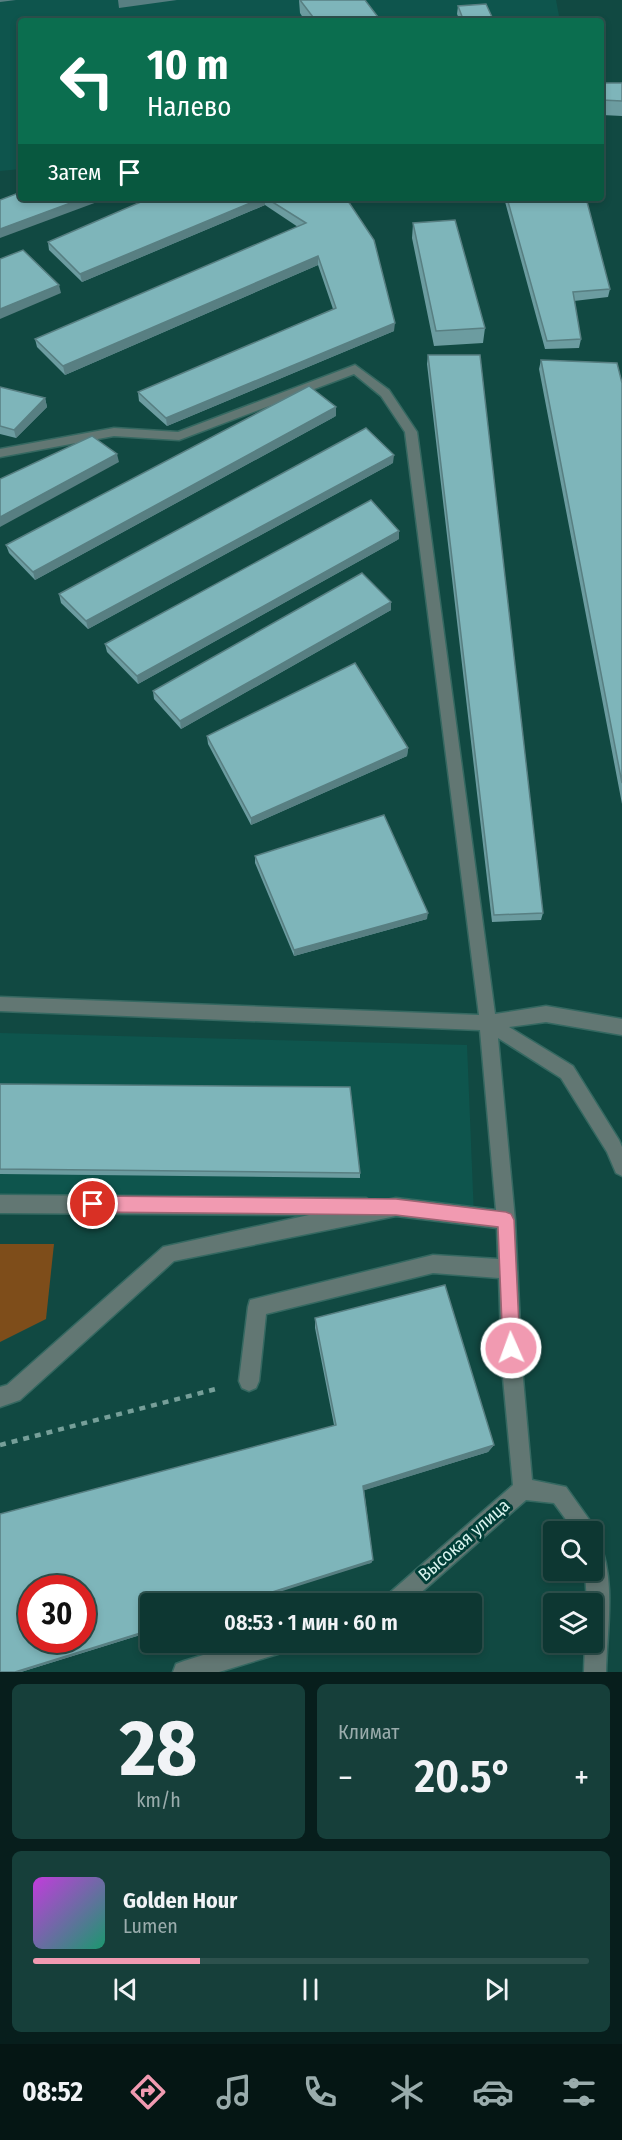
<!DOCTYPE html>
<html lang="ru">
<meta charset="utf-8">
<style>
:root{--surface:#0d3732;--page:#163f3a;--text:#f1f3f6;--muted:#9aacac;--line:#2d514d;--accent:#f19ab1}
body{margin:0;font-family:"Fira Sans Condensed",sans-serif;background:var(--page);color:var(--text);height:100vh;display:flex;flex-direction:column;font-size:22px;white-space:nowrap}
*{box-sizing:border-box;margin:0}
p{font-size:20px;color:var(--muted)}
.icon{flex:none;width:33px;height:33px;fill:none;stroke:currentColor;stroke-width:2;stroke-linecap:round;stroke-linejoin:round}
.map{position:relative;height:1672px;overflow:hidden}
.side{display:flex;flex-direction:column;gap:12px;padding:12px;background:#071e1c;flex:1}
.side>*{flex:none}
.guide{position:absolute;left:18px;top:18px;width:586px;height:183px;border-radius:6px;box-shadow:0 3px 9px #0003,0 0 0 2px var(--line);background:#0b6e4f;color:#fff;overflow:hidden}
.controls{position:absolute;left:543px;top:1521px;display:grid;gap:12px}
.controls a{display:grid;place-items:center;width:60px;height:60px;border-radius:6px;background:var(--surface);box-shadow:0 3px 9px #0003,0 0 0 2px var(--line);font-size:30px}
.speed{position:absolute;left:18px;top:1575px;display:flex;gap:12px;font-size:30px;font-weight:700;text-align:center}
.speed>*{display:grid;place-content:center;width:78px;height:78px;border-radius:50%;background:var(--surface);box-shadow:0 3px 9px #0003,0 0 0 2px var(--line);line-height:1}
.speed .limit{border:9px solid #d22;background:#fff;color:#111}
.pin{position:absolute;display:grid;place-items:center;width:51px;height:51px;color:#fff;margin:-26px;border:3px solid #fff;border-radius:50%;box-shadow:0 2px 6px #0007}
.me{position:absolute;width:66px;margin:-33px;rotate:358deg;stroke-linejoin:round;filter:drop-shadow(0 0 4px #0008)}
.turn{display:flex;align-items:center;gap:21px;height:126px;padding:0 30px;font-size:27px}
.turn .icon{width:78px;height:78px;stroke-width:2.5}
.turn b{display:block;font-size:42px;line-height:51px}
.then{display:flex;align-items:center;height:57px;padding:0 30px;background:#0003;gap:12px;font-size:22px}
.big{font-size:45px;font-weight:600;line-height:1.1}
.side .card{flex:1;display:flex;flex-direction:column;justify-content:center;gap:9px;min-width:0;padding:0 21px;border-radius:9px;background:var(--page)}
.side .dial{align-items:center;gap:0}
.dial b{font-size:78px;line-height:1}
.song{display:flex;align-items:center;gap:18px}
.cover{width:72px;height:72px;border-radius:9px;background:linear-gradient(135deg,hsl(290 70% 55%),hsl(160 70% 35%))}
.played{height:6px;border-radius:3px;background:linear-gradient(90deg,var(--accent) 30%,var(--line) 30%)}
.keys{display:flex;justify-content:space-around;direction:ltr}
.heat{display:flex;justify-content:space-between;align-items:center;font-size:33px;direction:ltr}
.side .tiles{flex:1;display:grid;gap:12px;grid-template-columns:1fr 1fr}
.card:last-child{grid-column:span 2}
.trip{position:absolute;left:140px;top:1593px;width:342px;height:60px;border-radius:6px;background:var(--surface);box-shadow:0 3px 9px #0003,0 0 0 2px var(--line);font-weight:600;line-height:60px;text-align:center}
.menu{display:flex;height:96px;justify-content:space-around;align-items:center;background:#051614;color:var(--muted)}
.menu .icon{width:42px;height:42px}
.menu .current{color:var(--accent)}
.menu b{font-size:27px;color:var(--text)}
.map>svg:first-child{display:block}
</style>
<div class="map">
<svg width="622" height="1672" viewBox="0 0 622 1672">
<rect width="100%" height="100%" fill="#114942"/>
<path fill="#0e554d" d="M0 0H556L560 21H21V169L0 171Z
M0 1033 467 1045 474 1217 0 1214Z"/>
<path fill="#7e4d1a" d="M0 1244H54L46 1319 0 1342Z"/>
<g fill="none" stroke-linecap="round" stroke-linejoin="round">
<defs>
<path id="minor" d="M355 365 389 390 417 432 495 1014 546 1006 622 1019V1035L546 1022 509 1027 573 1066 619 1140 622 1147V1176L616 1173 607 1152 561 1078 498 1038 515 1220 522 1367 532 1480 566 1487 598 1532 595 1539 599 1541C616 1580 607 1630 606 1672H584L585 1642H592V1604H587L585 1570H592V1532H575L554 1503 526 1500 408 1604H382L385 1597 513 1485 502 1367 499 1278 433 1273 266 1314 259 1381 256 1388 249 1391 242 1388 239 1381 248 1307 250 1300 433 1255 498 1259 497 1228 396 1216 174 1261 20 1400 0 1407V1387L7 1385 163 1247 309 1215 0 1213V1195L366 1198 373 1203 396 1198 496 1210 480 1030 0 1011V997L479 1015 405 432 381 396 354 374 179 440 114 436 0 457V449L114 428 178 432Z
M245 1642H291L289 1650 281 1653 219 1672H173L176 1664 184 1661Z"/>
</defs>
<use href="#minor" stroke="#356861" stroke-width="3"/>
<path stroke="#769f99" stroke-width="4.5" stroke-dasharray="6 6" stroke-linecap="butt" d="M0 1445 216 1389"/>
<use href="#minor" fill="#627773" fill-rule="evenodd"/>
</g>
<path fill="#6c9ca0" d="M299 0H365L381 21H305L300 13Z
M458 6 492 17V21H460L457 14Z
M602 83H622V116L602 115Z
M150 198H346L394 331 167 426 139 401 138 392 333 309 318 265 65 375 37 347 35 339 298 227 265 205 82 282 49 250 48 242Z
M415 198H455L416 202Z
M504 198H586L610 289 608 297 574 301 581 339 579 348 545 349Z
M413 223 485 328 483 343 434 346 412 238Z
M428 355 543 913 541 920 492 922 427 364Z
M541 360 622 383V804L539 369Z
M0 387 45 398 47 407 16 438 0 434Z
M336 416 35 580 9 553 6 545Z
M393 463 88 629 61 603 59 594Z
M399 539 138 684 107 652 105 644Z
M391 602V610L181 729 154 699 153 691Z
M207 736 408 748 407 756 251 825 208 744Z
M255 856 427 919 294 956 255 863Z
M0 1084 360 1173V1178L0 1174Z
M315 1318 494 1445 488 1452 364 1490 373 1560 371 1563 150 1604V1632L21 1672H0L334 1425 315 1328Z"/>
<path fill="#587f82" d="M0 0H16L0 2Z
M118 0H177L119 8Z
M84 198H108L0 238V229Z
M262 198H265V205L82 282 80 274Z
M318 256V265L65 375 63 366Z
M59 285 61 293 0 319V309Z
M395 323 394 331 167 426 166 418Z
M45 398 47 407 16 438 14 430Z
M336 407V416L35 580 33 572Z
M117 454 119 462 0 527V517Z
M394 455 393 463 88 629 86 621Z
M399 531V539L138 684 137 676Z
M391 602V610L181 729 180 721Z
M408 748 407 756 251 825V818Z
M428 913 427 919 294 956V950Z
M494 1445 488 1452 362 1491 363 1486Z
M373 1560 371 1563 241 1604H234Z
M150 1630V1632L21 1672H15Z"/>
<path fill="#7eb5ba" stroke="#587f82" stroke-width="1.5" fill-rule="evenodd" d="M300 0H365L381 21H316Z
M486 4 492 17 463 19 458 6Z
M602 83H622V101L602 100Z
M21 192V198H84L0 229V200Z
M150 198H262L80 274 48 242Z
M266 198H346L374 240 395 323 166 418 138 392 336 308 318 256 63 366 35 339 306 223Z
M507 198H586L610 289 573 292 581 339 547 341Z
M455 220 485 328 436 331 413 223Z
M23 250 59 285 0 309V259Z
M428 355H480L543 913 494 915Z
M541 360 617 363 622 383V783Z
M309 386 336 407 33 572 6 545Z
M0 387 45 398 14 430 0 426Z
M366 428 394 455 86 621 59 594Z
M92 436 117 454 0 517V479Z
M371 500 399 531 137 676 105 644Z
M362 573 391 602 180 721 153 691Z
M355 663 408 748 251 818 207 736Z
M384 815 428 913 294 950 255 856Z
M0 1084 350 1087 360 1173 0 1169Z
M445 1285 494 1445 363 1486 373 1560 234 1604H150V1630L15 1672H0V1514L336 1425 315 1318ZM32 1588H82V1640H32Z"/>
<path fill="#f19ab1" stroke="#9d6473" stroke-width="1.5" d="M93 1196 396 1199 506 1212 511 1214 514 1220 520 1348 517 1354 511 1356 505 1354 503 1348 498 1227 396 1215 93 1212 87 1210 85 1204 87 1199Z"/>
<g text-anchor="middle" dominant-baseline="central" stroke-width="6" stroke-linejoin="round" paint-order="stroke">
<g font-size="18" fill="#d8f3ee" stroke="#013e37">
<text transform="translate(464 1540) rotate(-41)">Высокая улица</text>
</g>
</g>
</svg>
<div class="controls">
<a><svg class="icon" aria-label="search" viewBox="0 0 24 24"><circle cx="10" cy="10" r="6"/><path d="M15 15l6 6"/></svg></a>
<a><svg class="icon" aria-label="layers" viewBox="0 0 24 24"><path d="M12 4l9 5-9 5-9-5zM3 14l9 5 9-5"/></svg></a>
</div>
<div class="speed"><div class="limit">30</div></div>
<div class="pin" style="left:93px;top:1204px;background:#d93025"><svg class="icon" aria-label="arrive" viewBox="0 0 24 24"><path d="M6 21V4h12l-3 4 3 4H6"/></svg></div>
<svg class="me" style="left:511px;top:1348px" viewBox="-20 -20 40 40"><circle r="17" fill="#f19ab1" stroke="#fff" stroke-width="3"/><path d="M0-11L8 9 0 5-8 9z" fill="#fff"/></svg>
<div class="trip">08:53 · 1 мин · 60 m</div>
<div class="guide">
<div class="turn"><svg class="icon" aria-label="left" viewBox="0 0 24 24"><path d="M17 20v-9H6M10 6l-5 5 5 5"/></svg><div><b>10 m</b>Налево</div></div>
<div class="then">Затем<svg class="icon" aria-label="arrive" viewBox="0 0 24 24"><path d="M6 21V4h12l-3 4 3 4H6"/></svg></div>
</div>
</div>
<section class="side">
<div class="tiles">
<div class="card dial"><b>28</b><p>km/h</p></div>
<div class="card"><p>Климат</p>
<div class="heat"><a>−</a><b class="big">20.5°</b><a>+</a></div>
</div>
<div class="card">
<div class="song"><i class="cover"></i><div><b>Golden Hour</b><p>Lumen</p></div></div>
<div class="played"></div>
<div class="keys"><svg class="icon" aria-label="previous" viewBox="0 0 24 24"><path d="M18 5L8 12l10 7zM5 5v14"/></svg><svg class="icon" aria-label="pause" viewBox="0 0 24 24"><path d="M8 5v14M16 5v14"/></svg><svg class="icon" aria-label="next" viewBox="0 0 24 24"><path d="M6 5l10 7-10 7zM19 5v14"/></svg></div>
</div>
</div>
</section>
<nav class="menu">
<b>08:52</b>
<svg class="icon current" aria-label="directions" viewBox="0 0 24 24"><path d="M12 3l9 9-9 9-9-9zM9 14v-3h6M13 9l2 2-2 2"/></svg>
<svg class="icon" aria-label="music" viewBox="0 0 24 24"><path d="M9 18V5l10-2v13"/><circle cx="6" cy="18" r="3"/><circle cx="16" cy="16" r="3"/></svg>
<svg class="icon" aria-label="phone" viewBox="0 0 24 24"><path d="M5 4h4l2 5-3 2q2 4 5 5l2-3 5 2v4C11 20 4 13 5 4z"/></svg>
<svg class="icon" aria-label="climate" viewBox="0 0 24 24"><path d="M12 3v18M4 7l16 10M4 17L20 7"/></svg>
<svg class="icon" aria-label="car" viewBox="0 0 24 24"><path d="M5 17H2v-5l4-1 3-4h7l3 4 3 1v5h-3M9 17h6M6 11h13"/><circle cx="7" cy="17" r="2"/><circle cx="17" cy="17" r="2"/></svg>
<svg class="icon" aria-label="filters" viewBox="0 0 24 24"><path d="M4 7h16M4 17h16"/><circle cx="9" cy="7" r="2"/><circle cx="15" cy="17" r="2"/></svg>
</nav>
